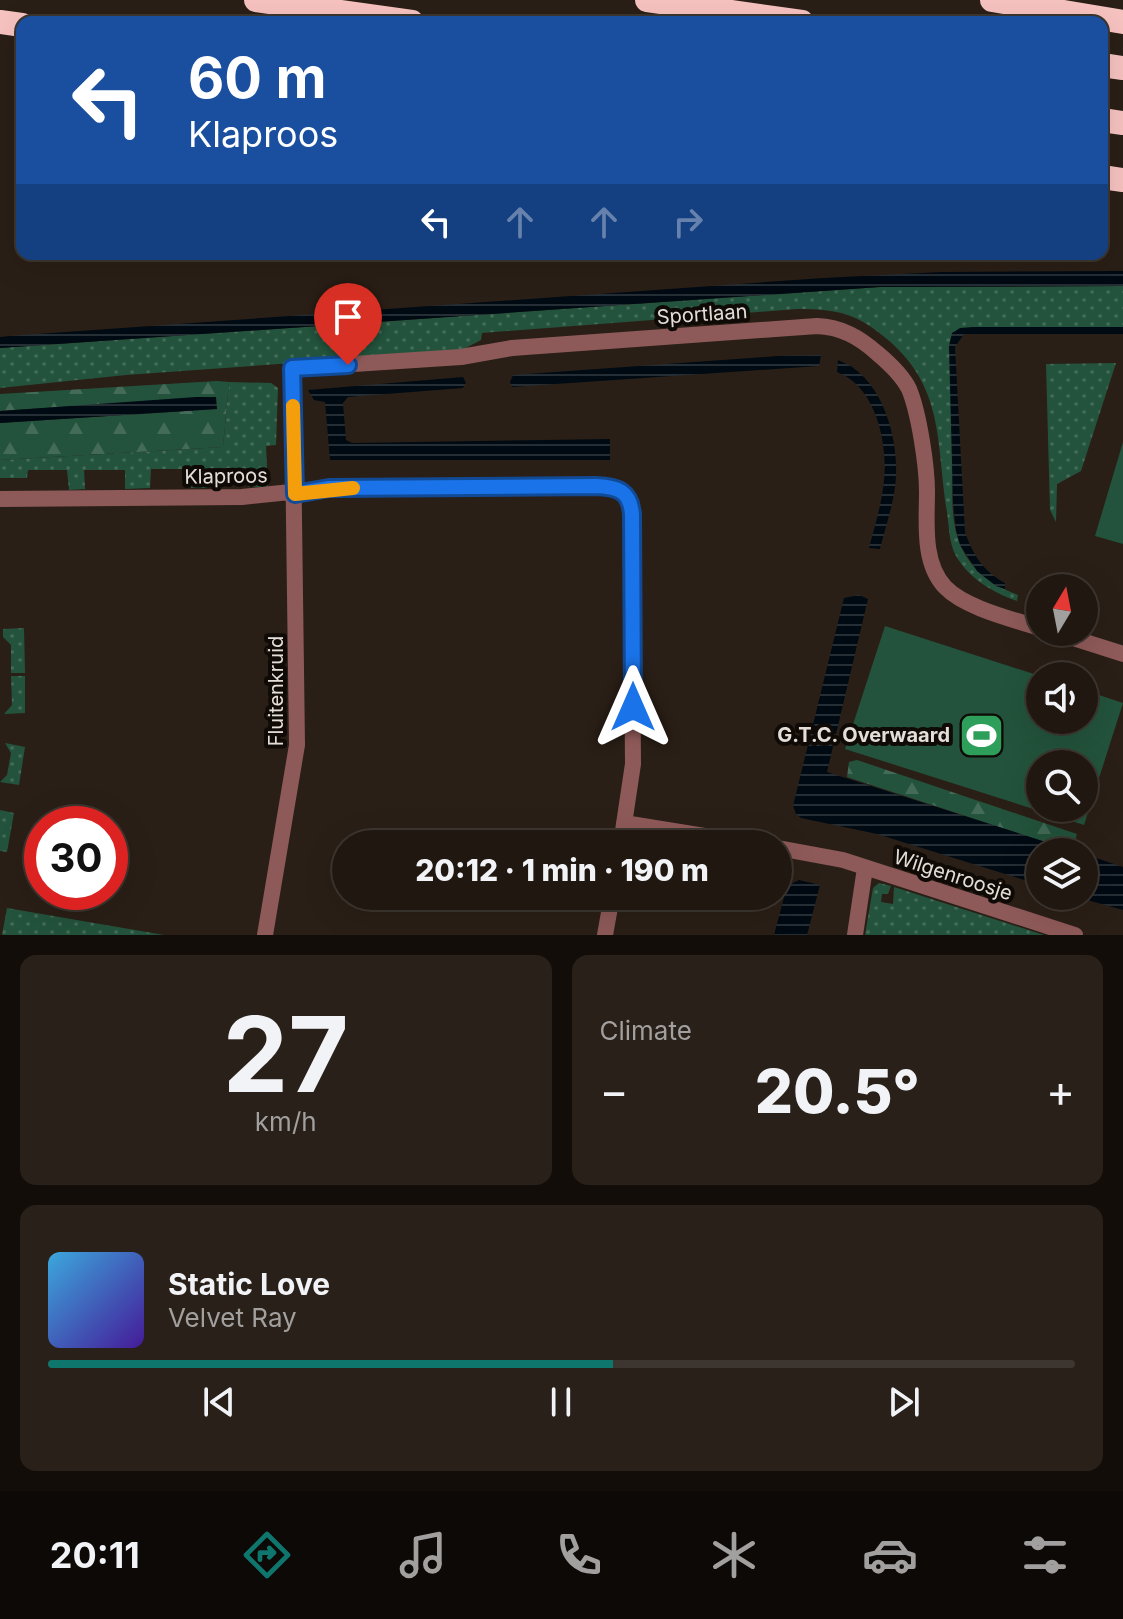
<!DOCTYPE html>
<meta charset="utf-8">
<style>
:root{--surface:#201710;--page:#282019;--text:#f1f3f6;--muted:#a29f9f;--line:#3d3630;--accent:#0f766e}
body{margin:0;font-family:Inter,sans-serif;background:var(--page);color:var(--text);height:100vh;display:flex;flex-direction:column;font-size:30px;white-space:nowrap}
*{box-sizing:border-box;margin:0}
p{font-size:26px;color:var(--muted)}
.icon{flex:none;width:44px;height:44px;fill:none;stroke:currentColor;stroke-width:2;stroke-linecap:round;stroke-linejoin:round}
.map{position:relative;height:935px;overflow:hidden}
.panel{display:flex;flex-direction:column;gap:20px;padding:20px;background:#120d09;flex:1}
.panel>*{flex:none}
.top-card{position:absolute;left:16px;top:16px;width:1092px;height:244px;border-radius:16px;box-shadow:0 8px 32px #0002,0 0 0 2px var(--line);background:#1a4fa0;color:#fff;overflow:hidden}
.needle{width:52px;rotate:10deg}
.controls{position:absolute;left:1026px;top:574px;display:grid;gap:16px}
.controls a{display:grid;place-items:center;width:72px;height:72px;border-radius:50%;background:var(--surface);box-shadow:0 8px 32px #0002,0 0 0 2px var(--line);font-size:40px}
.speed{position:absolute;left:24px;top:806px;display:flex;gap:16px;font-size:40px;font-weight:700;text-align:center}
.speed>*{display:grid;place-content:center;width:104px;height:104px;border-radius:50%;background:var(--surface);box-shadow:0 8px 32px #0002,0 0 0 2px var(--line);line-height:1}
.speed .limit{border:12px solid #d22;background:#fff;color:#111}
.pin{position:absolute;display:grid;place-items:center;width:68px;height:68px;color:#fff;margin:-82px -34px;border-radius:50% 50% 50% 0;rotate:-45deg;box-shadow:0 0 8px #0007}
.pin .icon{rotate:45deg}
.me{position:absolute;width:88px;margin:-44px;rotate:0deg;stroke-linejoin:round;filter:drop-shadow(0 0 6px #0008)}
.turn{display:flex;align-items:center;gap:28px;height:168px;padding:0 40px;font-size:36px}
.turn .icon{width:104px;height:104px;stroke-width:2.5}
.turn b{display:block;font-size:56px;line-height:68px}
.lanes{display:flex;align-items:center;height:76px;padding:0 40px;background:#0003;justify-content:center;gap:40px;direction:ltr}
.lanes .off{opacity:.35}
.big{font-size:60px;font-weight:800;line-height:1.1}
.panel .tile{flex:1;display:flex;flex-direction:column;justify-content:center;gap:12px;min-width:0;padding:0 28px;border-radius:16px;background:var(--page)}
.panel .dial{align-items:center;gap:0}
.dial b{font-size:104px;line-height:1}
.song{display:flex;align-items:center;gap:24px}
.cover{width:96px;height:96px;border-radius:12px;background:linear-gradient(135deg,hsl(200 70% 55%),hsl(260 70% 35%))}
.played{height:8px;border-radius:4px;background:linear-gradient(90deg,var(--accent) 55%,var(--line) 55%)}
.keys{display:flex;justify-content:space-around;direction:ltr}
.heat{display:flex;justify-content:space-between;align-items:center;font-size:44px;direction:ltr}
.panel .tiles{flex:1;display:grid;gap:20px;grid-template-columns:1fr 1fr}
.tile:last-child{grid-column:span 2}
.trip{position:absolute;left:332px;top:830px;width:460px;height:80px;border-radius:40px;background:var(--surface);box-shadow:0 8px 32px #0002,0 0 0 2px var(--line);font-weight:800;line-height:80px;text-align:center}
.tab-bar{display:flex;height:128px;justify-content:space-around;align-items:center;background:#0d0906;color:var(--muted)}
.tab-bar .icon{width:56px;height:56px}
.tab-bar .selected{color:var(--accent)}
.tab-bar b{font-size:36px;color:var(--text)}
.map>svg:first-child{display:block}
</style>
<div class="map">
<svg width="1123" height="935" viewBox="0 0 1123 935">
<defs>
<pattern id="grass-dots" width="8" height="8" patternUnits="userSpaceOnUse" patternTransform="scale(2)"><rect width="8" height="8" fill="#23533c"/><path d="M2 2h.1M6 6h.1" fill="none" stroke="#436b57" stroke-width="1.8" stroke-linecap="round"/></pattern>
<pattern id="forest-firs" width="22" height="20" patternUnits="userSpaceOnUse" patternTransform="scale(2)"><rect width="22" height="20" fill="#23533c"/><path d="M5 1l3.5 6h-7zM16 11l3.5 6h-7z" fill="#436b57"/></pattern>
<pattern id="water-rules" width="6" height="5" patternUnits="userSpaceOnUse" patternTransform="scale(2)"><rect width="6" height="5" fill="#000a13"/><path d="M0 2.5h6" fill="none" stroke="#252d35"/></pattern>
</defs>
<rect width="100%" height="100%" fill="#2a1f16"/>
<path fill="url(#grass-dots)" d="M1123 286V327L953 334C953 375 953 416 953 458 953 485 949 518 960 544 971 571 992 585 1018 595L1017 601C992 592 968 578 955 554 949 542 949 526 947 512 936 443 945 388 887 339 856 313 837 309 797 309L482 333 481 340 460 351 126 375 0 388V348L880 287Z
M1116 363 1081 471 1057 484 1056 522 1050 510 1046 364Z
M229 382 271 383 278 388 276 445 266 446 268 487H248V468H208V488H191L190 469H151L150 488 125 489V470H84L85 489 69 490 67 470H28L27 478H0V460L223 447Z
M24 628 25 673H11V645L3 637V629Z
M11 676H25V713L4 714 12 705Z
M5 743 25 747 19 785 0 782 7 775 11 753Z
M0 810 14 813 7 852 0 851Z
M879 883 891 886 888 894H882L881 902 893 904 894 887 1044 935H865L873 888Z
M7 908 164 935H2Z"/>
<path fill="url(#forest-firs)" d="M217 381 229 382 223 447 0 460V423L217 409 214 397 0 411V394Z
M857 760 1077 834 1072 851 847 777 849 762Z"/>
<path fill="#23533c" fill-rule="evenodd" d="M1123 442V544L1095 536Z
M885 626 1040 676V720H1084V690L1123 703 1084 825 845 749ZM1040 764H1084V808H1040Z"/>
<path fill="url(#water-rules)" d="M1123 271V286L880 287 0 348V337L9 336 823 278 942 272Z
M973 327H1123V334H964L955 347 965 532C973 555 983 571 1005 583V589L996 586 977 571 960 545 956 530 953 502 949 346 952 333 960 328Z
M821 355 819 366 512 387 510 382 513 375 778 356Z
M838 360C881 375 898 435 896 476 895 500 886 525 880 549L869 548C875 525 882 503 884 480 888 444 876 386 837 372Z
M463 377 466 383 463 388 348 397 343 403 346 440 352 443 610 439V460H330L325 402 314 400 308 390Z
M196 397H216L217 409 0 423V411Z
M859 595 868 599 827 772 1077 852H1040V885L877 834 801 818 796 814 793 806 844 598Z
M1084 854 1123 867V910L1073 896H1084Z
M799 880 820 885 807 935H774L787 886Z"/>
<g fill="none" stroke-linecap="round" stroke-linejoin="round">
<path stroke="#8e5a59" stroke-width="16" d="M0 499 242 497 329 488 596 486 618 489 631 502 633 764 621 844
M1054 632 1123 654
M624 823 754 844
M778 848 843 860 1075 935
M265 935 297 745 292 368 461 357 512 348 817 326C841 327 859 337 877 353 889 363 902 375 909 389 919 413 927 466 927 492 927 521 922 563 945 587 965 608 1012 619 1040 628
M605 935 612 896
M855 935 865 868"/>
<path stroke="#f7c3c1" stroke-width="24" d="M256 0 412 22
M647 0 802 22
M992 0 1123 22
M0 22 22 25
M1102 65 1123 68
M1102 120 1123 123
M1102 177 1123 180"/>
</g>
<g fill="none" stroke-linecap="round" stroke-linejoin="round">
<defs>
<path id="route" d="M348 365 292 368 295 494 329 488 596 486C618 487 630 491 632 514L633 707"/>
</defs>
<use href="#route" stroke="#114b97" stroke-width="20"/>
<use href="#route" stroke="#1a73e8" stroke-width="14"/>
<path stroke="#f59e0b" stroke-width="14" d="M293 406 295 494 353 488"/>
</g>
<defs>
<symbol id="stadium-square" viewBox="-11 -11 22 22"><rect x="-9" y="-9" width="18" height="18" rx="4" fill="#2e9e5b" stroke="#0f0a06"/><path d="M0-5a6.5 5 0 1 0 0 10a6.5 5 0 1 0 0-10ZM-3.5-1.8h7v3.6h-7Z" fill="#fff"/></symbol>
</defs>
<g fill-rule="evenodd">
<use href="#stadium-square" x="956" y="710" width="51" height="51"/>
</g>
<g text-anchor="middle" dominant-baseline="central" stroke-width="8" stroke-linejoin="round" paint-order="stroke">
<g font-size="20" fill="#e5ded8" stroke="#0f0a06">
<text transform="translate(702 314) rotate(-4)">Sportlaan</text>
<text transform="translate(226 476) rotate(-1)">Klaproos</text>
<text transform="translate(276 691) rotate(-90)">Fluitenkruid</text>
<text transform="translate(953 875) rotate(18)">Wilgenroosje</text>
</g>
<g font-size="20" font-weight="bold" fill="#e5ded8" stroke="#0f0a06" text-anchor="end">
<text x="950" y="735">G.T.C. Overwaard</text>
</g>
</g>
</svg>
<div class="controls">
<a><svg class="needle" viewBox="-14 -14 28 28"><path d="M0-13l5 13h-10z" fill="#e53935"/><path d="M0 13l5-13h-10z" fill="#a29f9f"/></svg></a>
<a><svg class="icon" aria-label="sound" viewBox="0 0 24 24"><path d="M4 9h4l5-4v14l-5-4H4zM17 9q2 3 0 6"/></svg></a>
<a><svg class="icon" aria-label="search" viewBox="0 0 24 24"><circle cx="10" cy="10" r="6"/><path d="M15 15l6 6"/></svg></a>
<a><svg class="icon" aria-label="layers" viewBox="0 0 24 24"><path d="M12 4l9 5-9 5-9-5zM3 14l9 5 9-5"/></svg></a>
</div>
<div class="speed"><div class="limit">30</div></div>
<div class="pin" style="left:348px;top:365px;background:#d93025"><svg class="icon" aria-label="arrive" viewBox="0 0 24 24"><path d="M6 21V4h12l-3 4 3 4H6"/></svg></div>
<svg class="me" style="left:633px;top:707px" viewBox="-20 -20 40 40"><path d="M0-17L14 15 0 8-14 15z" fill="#1a73e8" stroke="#fff" stroke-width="4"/></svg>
<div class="trip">20:12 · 1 min · 190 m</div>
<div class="top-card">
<div class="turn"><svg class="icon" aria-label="left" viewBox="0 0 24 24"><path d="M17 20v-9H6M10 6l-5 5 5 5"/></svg><div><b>60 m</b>Klaproos</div></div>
<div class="lanes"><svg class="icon" aria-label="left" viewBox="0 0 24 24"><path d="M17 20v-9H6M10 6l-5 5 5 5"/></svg><svg class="icon off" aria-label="ahead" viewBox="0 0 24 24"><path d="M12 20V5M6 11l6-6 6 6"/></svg><svg class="icon off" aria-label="ahead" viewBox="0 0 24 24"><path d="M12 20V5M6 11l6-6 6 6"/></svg><svg class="icon off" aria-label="right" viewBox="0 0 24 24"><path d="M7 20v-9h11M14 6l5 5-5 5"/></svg></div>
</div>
</div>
<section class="panel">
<div class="tiles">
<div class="tile dial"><b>27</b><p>km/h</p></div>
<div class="tile"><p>Climate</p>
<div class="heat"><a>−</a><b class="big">20.5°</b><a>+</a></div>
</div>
<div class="tile">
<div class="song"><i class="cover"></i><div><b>Static Love</b><p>Velvet Ray</p></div></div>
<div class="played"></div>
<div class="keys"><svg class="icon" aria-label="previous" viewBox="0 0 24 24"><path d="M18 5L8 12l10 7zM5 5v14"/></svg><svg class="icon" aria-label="pause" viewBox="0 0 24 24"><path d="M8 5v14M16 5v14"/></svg><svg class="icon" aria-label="next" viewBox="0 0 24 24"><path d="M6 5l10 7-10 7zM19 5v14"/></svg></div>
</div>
</div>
</section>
<nav class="tab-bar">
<b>20:11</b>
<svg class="icon selected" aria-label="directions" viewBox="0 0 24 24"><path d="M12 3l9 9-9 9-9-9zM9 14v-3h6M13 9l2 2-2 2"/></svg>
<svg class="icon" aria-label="music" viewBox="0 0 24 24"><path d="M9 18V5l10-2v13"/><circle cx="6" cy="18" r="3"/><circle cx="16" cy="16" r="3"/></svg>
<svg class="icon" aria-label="phone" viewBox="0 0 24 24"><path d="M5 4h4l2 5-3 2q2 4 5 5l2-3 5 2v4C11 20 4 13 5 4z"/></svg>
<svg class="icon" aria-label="climate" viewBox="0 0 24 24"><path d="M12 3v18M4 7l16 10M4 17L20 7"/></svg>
<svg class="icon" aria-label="car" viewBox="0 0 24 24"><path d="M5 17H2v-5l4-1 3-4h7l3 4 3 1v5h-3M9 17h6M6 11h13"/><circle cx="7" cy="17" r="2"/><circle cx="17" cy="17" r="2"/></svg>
<svg class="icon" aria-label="filters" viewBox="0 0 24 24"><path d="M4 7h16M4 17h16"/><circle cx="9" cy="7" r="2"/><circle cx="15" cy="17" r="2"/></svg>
</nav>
